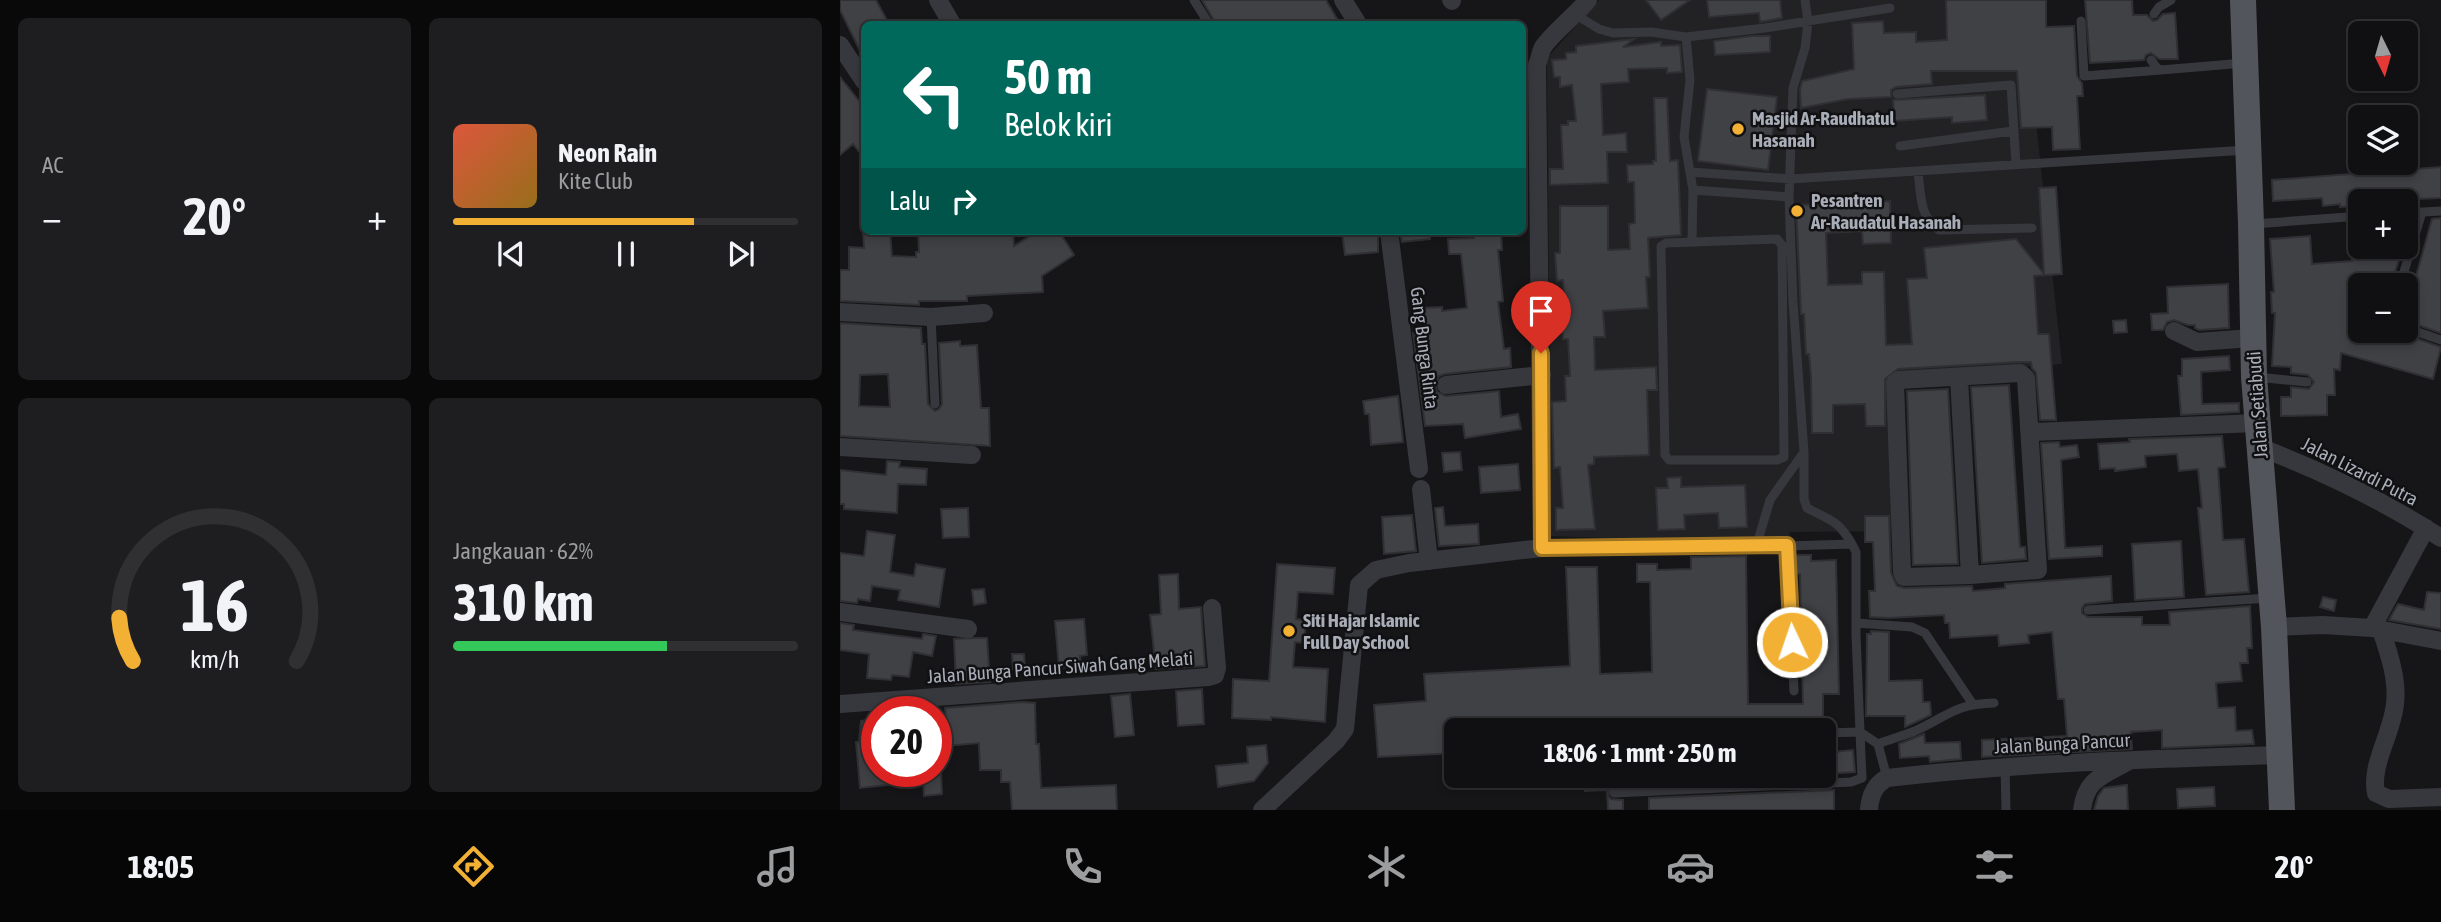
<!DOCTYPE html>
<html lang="id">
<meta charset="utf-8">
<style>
:root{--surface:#101012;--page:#1e1e20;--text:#f1f3f6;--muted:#9c9d9f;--line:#303032;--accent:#f2b134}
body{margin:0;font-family:"Asap Condensed",sans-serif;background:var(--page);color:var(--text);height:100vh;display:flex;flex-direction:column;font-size:26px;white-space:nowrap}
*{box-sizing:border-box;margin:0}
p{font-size:23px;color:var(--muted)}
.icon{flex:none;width:38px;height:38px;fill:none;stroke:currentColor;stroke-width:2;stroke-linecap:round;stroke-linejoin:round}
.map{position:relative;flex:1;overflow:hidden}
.side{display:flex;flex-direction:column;gap:18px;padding:18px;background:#09090a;width:840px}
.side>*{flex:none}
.top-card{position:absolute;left:21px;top:21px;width:665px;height:214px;border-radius:10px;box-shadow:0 4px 10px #0003,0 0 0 2px var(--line);background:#00695c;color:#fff;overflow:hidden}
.needle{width:46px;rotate:175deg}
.buttons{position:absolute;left:1508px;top:21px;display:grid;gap:14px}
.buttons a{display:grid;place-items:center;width:70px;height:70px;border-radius:10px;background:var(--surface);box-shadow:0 4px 10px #0003,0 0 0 2px var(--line);font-size:35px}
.speed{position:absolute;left:21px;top:696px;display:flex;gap:14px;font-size:35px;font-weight:700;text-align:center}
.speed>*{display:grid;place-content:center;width:91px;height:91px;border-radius:50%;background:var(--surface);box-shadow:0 4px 10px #0003,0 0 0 2px var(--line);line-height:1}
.speed .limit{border:10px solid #d22;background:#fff;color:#111}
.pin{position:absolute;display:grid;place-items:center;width:60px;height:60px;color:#fff;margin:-72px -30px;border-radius:50% 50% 50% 0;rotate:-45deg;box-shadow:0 0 7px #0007}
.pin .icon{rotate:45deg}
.me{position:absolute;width:77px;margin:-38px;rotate:357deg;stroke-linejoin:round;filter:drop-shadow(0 0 5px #0008)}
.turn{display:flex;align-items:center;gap:24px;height:147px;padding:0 28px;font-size:32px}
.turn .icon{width:91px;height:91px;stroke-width:2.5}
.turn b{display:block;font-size:49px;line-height:60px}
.then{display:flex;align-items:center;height:66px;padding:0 28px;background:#0003;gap:14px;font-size:26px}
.big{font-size:52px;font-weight:700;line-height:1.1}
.side .tile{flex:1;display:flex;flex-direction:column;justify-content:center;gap:10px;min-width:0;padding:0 24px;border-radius:10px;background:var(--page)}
.side .dial{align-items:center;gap:0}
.dial svg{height:182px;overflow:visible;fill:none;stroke:var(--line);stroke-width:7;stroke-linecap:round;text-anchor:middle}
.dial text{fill:var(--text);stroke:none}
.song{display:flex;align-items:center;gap:21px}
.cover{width:84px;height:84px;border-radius:10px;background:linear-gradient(135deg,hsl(10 70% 55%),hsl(40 70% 35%))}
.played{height:7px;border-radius:4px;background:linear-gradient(90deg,var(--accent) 70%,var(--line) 70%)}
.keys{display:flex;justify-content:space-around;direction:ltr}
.heat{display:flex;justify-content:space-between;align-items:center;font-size:38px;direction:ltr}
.charge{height:10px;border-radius:5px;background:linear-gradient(90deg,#34c759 62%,var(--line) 0)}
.side .tiles{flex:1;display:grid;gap:18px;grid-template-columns:repeat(2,1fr)}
.trip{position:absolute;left:604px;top:718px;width:392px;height:70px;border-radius:10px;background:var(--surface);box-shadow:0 4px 10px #0003,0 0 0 2px var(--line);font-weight:700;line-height:70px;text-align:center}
.menu{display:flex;height:112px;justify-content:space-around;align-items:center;background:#060607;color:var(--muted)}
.menu .icon{width:49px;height:49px}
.menu .selected{color:var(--accent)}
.menu b{font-size:32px;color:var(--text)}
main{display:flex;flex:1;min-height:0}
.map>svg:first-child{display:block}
</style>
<main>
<section class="side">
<div class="tiles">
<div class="tile"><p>AC</p>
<div class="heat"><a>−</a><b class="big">20°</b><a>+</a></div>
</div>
<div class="tile">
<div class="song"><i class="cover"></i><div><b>Neon Rain</b><p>Kite Club</p></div></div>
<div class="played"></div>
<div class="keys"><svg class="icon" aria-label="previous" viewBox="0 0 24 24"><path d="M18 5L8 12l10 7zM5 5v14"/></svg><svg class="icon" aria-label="pause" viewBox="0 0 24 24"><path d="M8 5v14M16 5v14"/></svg><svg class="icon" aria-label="next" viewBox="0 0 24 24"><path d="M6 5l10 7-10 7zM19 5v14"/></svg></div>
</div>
<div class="tile dial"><svg viewBox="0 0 100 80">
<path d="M14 69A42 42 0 1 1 86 69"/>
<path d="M14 69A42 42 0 0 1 8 50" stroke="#f2b134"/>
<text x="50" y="56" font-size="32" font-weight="700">16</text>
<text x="50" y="72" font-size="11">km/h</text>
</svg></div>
<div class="tile"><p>Jangkauan · 62%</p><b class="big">310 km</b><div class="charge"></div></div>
</div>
</section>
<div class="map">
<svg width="1601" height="810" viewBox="0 0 1601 810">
<rect width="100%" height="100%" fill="#161618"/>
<path fill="#222225" d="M759 0H1183L1222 364 1052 375 1051 531 950 532 947 545 711 536 707 58Z"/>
<path fill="#404145" stroke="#303034" stroke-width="2" fill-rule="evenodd" d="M0 0H36L49 24H24V59L0 10Z
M362 0H486L500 24H376Z
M806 0H850L821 20Z
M867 0H940L942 18 920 22 919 13 869 17Z
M1106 0H1206V27L1234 26 1237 76 1242 83 1243 96H1237L1240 149 1213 150 1212 127 1181 128 1177 71H1091L1092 84 1056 87 1051 90V97L1008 99 961 108 960 89 962 81 1014 69 1012 23 1043 21 1044 33 1076 32V42L1107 40Z
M1245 0H1292L1293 15H1307L1313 21 1317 20 1323 14 1335 13 1338 59H1319L1311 53 1306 55 1304 60 1250 63Z
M912 36H930V52L875 55 874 41Z
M794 39 783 47 821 42V46L840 45 842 72 827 73V68L788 69 789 82 761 84 763 135 786 133 787 152H767L768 183 710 185V169H723L721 125H728V121H736L732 85 720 87V77H714L712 60 726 59V53L736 52V46Z
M0 77 24 107V158L13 144 0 155Z
M867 89 937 97 928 170 858 161Z
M1145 95 1147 120 1112 123V117L1055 121 1053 100Z
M814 98H827L830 161 838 160 841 235 808 238 810 277H806L808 308 763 311 765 337H754L755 370 816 367 817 390H807L809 455 754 457V464L748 465 755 529 716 530V508H723L720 467 714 468 712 402 726 401 725 376H730L728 339H723L722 318H726L723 280 717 281 715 253H720V206H768V250L790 249 789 224 795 223 794 182H788L787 165 813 164V161H816Z
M1601 167V198L1521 201V206L1500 207V204L1483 206 1482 198 1433 201 1432 180Z
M1216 187 1222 274 1194 276 1198 334H1209L1216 420H1200L1196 373 1192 368 1191 362H1179L1058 369 1045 379V426H1026L1025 404 993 405V433H972L971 376 969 354H966L964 314H961L956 205 1050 201 1051 243 1023 244 1022 231 986 233 988 285 1022 284V272H1044L1046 345 1072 344 1067 279 1087 278 1084 248 1176 239 1204 274 1199 188Z
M1601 218V333L1566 321V312L1592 219Z
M23 231H50L52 256 76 257V252H79L78 231H173L174 246 198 231H219L234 255 202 276 203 292 127 296V301H79V305L0 301V270H9V247L24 248Z
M538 231V252L505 255 502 232Z
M560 231H590V239L562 242Z
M661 231 662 250H658L663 301 658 302 664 349 670 348 671 367 605 374 599 376 595 385 597 392 606 396 659 391 661 417 678 414 681 429 625 438 623 424 585 426 573 333H585L582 308 602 307V311L627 308 621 254H609L608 239 634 238V233Z
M1470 236 1472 264 1512 261V247H1563L1551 285H1521V331H1540L1566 338V335L1601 347 1593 379 1501 353 1500 370 1494 369 1495 395H1487V415L1441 416V397H1451V387L1469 389 1474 382 1468 375 1451 373V367L1432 366 1435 313H1432L1431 292H1434L1430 239Z
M1388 284 1389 328 1359 330 1355 328V325H1348L1334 320 1327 322 1323 330H1312L1311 314 1328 313 1327 287Z
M1286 320 1287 332 1274 333 1273 321Z
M0 323 81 328 82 344H85L88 404 95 411 99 409 102 404 99 343 120 341V346L137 345 141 408H149L150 446 0 436ZM48 374 50 407 19 406 20 375Z
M1389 356 1390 370 1361 372 1362 404 1399 403V412L1341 415 1338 376H1342V359Z
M1169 385 1180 547H1185L1186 559 1142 563 1131 387Z
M1108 389 1118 564 1073 565 1067 391Z
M558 396 563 442 531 445 529 414H525L523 401Z
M1382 436 1385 467 1378 468 1383 540 1404 539 1409 592 1366 595 1358 508H1362L1358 469 1339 471 1337 454 1305 456 1306 467 1275 471V468L1260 469 1258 444 1290 442 1289 439Z
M1219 442 1220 447 1237 445 1239 457 1221 460 1225 548 1262 546V556L1209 559 1201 443Z
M620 452 622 470 604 472 602 453Z
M47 461 60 462 59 467 87 469 86 485 58 484 57 513 4 509V504H0V470L46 475Z
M678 464 680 490 641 493 639 467Z
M841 477V487L905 485 907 527 879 528 878 513 844 515 845 529 818 530 816 488H828L827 478Z
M603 507 605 526 638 524 639 544 599 546 595 508Z
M128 508 129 537 103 538 101 509Z
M572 515 576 551 544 554 542 517Z
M1025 516H1049L1051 573 1057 586 1064 588 1132 586 1133 591 1165 588V584L1271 576 1272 601 1245 604 1242 608V613L1248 617H1302V625H1330L1329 612 1410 606 1412 648H1407L1408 663H1400L1402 681 1376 683 1378 708 1395 707 1396 731 1412 730 1414 744 1322 748V730L1291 732 1292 749 1142 757V740L1227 736 1224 699H1218L1212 632 1188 635 1189 643 1159 646 1158 635 1110 638 1109 623H1105L1104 615 1048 618 1030 617 1029 591H1035L1033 542H1025Z
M27 531 55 535 50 572 74 576 76 564 105 569 99 607 58 600 60 590 32 586 30 601 18 599 17 603 0 601V553L24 556Z
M1341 541 1344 597 1295 600 1292 544Z
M954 555H971V561L996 560 999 694H983V726L978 730H685L684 720 622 725V730H616V753L538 757 534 705 586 701 584 674 730 666 726 567H757L760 674 812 672 810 582H797V564H817V570L851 569V557L906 556 908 704H963L960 574H955Z
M437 564 495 568 493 594 458 592 456 619 466 620 464 643 455 642 453 667 488 669 485 722 431 717V720L392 718 393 679 429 681Z
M338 574 339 609 361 607 365 666 316 669 310 615 321 614 319 575Z
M144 589 146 603 134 605 132 590Z
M1587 592 1601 593V629L1549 620 1558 604 1584 610Z
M1483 597 1496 600 1494 611 1480 607Z
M244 619 247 655 240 656 241 666 219 668 215 621Z
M0 623 14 625 13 630 82 639 83 634 96 636 92 656 73 652 69 677 52 675 51 680 27 678 29 654 0 650Z
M1031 631 1049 632V681L1082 680 1083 702H1090L1091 715 1065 727V716H1026L1027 634H1031Z
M134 638H147L150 682 116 684 114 639Z
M172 654H184L185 668 173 669Z
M362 689 364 724 338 726 336 691Z
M290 694 294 735 275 737 271 696Z
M182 702 195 703 196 744H199L201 788 276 785 277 810H172L170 782H161V770H140L139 743 105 746V733H108L105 708Z
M37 719V772H54L56 784 20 788 16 742H19L21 721Z
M1084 734 1085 743 1120 742 1121 759 1090 762 1089 756 1060 758 1059 744Z
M426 745 428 763 414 781 378 787 376 766 408 763 407 747Z
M1013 750 1015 772 984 774V753Z
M83 772H101L102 794 84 796Z
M744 775H806V784L770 788 768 796 771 799 783 800V810H768L767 790 745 791Z
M808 775H993V776L808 784Z
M1287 785 1288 810H1254L1258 796 1264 788Z
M1374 787 1375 806 1338 808 1337 789Z
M994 790V810H809V798Z"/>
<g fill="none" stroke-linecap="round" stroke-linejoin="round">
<path stroke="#37383d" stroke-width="9" d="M354 0 369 24
M1314 14 1319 7 1331 0
M736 15 759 29 773 33 811 32 846 37 925 28 1050 8
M1241 21 1244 76 1321 70
M846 37 850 80 844 137 853 190 852 242
M1311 60 1317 68 1321 70 1404 63
M1057 94 1171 85 1176 164
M1060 146 1173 131
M850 172 951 179 1407 150
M1078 172C1081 194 1079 217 1099 230L1192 228
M853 190 949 197
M1566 213 1601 211
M1414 224 1521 216
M937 239 942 245 944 457 937 460H829L825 455 821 246 826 243Z
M1560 285 1582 212
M91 317 95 404
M1566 328 1601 340
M1416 377 1467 382
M964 452V499L967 508C991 521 997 519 1012 544
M947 545 954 691
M916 547 930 500 964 452 953 302 949 197 953 88 965 48 968 22 965 0
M702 548 916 547 1012 544 1016 552V635L1020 732 1038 744 1047 778
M1248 610 1429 598
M1016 623 1072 627 1085 633 1132 703
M1038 744C1050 739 1063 736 1075 731 1108 716 1114 704 1154 703
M1165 766 1166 810
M774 793 1011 782 1022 778 1020 732 984 733"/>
<path stroke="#37383d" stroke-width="18" d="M98 0 112 24
M503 0 518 24
M611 0 612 1
M0 45 24 81
M549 231 579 469
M0 312 91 317 144 313
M1334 331 1357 342 1412 338
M1180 373 1186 378 1198 570 1130 575 1064 577 1062 572 1055 383 1059 380Z
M1119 378 1130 575
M606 385 702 375
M1191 432 1417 423
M0 447 132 455
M1419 447C1482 471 1544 501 1601 538
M581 489 589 561
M0 612 128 629
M1434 627 1483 625 1532 628 1601 641
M1532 628 1586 528
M1541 630C1549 653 1558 680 1555 704 1552 734 1530 765 1536 793L1549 799 1601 797
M0 704 368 677 375 675 377 668 372 608
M422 810 496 741 505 729 519 585 536 570 569 563 702 548 697 65C699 60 700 54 702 49 708 37 737 14 748 0
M1029 810C1030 796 1034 785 1047 778 1177 763 1308 759 1439 755
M1242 810C1246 778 1263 776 1289 761"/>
<path stroke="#53555c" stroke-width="26" d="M1403 0 1411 224 1414 377 1434 627 1442 810"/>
</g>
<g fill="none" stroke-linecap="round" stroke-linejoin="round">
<defs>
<path id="route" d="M701 353 702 548 947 545 952 642"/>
</defs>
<use href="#route" stroke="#9d7322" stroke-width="18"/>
<use href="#route" stroke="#f2b134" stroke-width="12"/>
</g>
<g fill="#f2b134" stroke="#111113" stroke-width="2.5">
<circle cx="898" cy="129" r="7"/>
<circle cx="957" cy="211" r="7"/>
<circle cx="449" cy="631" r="7"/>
</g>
<g text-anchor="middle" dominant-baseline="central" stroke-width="5" stroke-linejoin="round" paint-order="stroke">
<g font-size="19" font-weight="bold" fill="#a8adb8" stroke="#111113" text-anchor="start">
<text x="912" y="118">Masjid Ar-Raudhatul<tspan x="912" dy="22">Hasanah</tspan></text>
<text x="971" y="200">Pesantren<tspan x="971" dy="22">Ar-Raudatul Hasanah</tspan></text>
<text x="463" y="620">Siti Hajar Islamic<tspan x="463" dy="22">Full Day School</tspan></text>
</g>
<g font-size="19" fill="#a8adb8" stroke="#111113">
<text transform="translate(585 348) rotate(83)">Gang Bunga Rinta</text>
<text transform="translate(1417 405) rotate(-94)">Jalan Setiabudi</text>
<text transform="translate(1520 471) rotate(27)">Jalan Lizardi Putra</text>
<text transform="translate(220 667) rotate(-4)">Jalan Bunga Pancur Siwah Gang Melati</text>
<text transform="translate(1222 743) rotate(-3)">Jalan Bunga Pancur</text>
</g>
</g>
</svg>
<div class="buttons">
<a><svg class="needle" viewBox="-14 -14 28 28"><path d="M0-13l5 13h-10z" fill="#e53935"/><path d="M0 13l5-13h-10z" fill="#9c9d9f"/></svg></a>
<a><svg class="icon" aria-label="layers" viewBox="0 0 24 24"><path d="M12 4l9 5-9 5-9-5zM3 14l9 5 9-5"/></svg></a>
<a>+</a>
<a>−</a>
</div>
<div class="speed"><div class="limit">20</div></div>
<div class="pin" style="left:701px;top:353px;background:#d93025"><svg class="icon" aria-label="arrive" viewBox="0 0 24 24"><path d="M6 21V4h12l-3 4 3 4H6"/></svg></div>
<svg class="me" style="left:952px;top:642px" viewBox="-20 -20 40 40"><circle r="17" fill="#f2b134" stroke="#fff" stroke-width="3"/><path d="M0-11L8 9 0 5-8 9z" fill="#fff"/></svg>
<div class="trip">18:06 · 1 mnt · 250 m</div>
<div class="top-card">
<div class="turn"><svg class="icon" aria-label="left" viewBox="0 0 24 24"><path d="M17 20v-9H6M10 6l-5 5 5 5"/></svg><div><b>50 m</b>Belok kiri</div></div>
<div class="then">Lalu<svg class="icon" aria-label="right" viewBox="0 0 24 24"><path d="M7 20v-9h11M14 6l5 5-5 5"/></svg></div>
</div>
</div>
</main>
<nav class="menu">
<b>18:05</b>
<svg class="icon selected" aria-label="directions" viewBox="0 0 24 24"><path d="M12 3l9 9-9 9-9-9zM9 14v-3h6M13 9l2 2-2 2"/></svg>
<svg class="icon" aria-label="music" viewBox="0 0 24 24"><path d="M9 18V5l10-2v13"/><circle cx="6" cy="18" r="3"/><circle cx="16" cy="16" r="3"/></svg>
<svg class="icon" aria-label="phone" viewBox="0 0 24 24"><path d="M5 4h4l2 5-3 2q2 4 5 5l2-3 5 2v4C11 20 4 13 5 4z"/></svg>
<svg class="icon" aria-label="climate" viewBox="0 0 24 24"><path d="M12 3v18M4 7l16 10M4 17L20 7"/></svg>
<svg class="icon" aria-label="car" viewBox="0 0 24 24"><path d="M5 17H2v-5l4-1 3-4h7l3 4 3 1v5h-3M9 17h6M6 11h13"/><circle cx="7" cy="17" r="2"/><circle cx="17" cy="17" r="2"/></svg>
<svg class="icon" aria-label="filters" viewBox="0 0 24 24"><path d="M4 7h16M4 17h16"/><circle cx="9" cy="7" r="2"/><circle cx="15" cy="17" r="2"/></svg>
<b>20°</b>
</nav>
